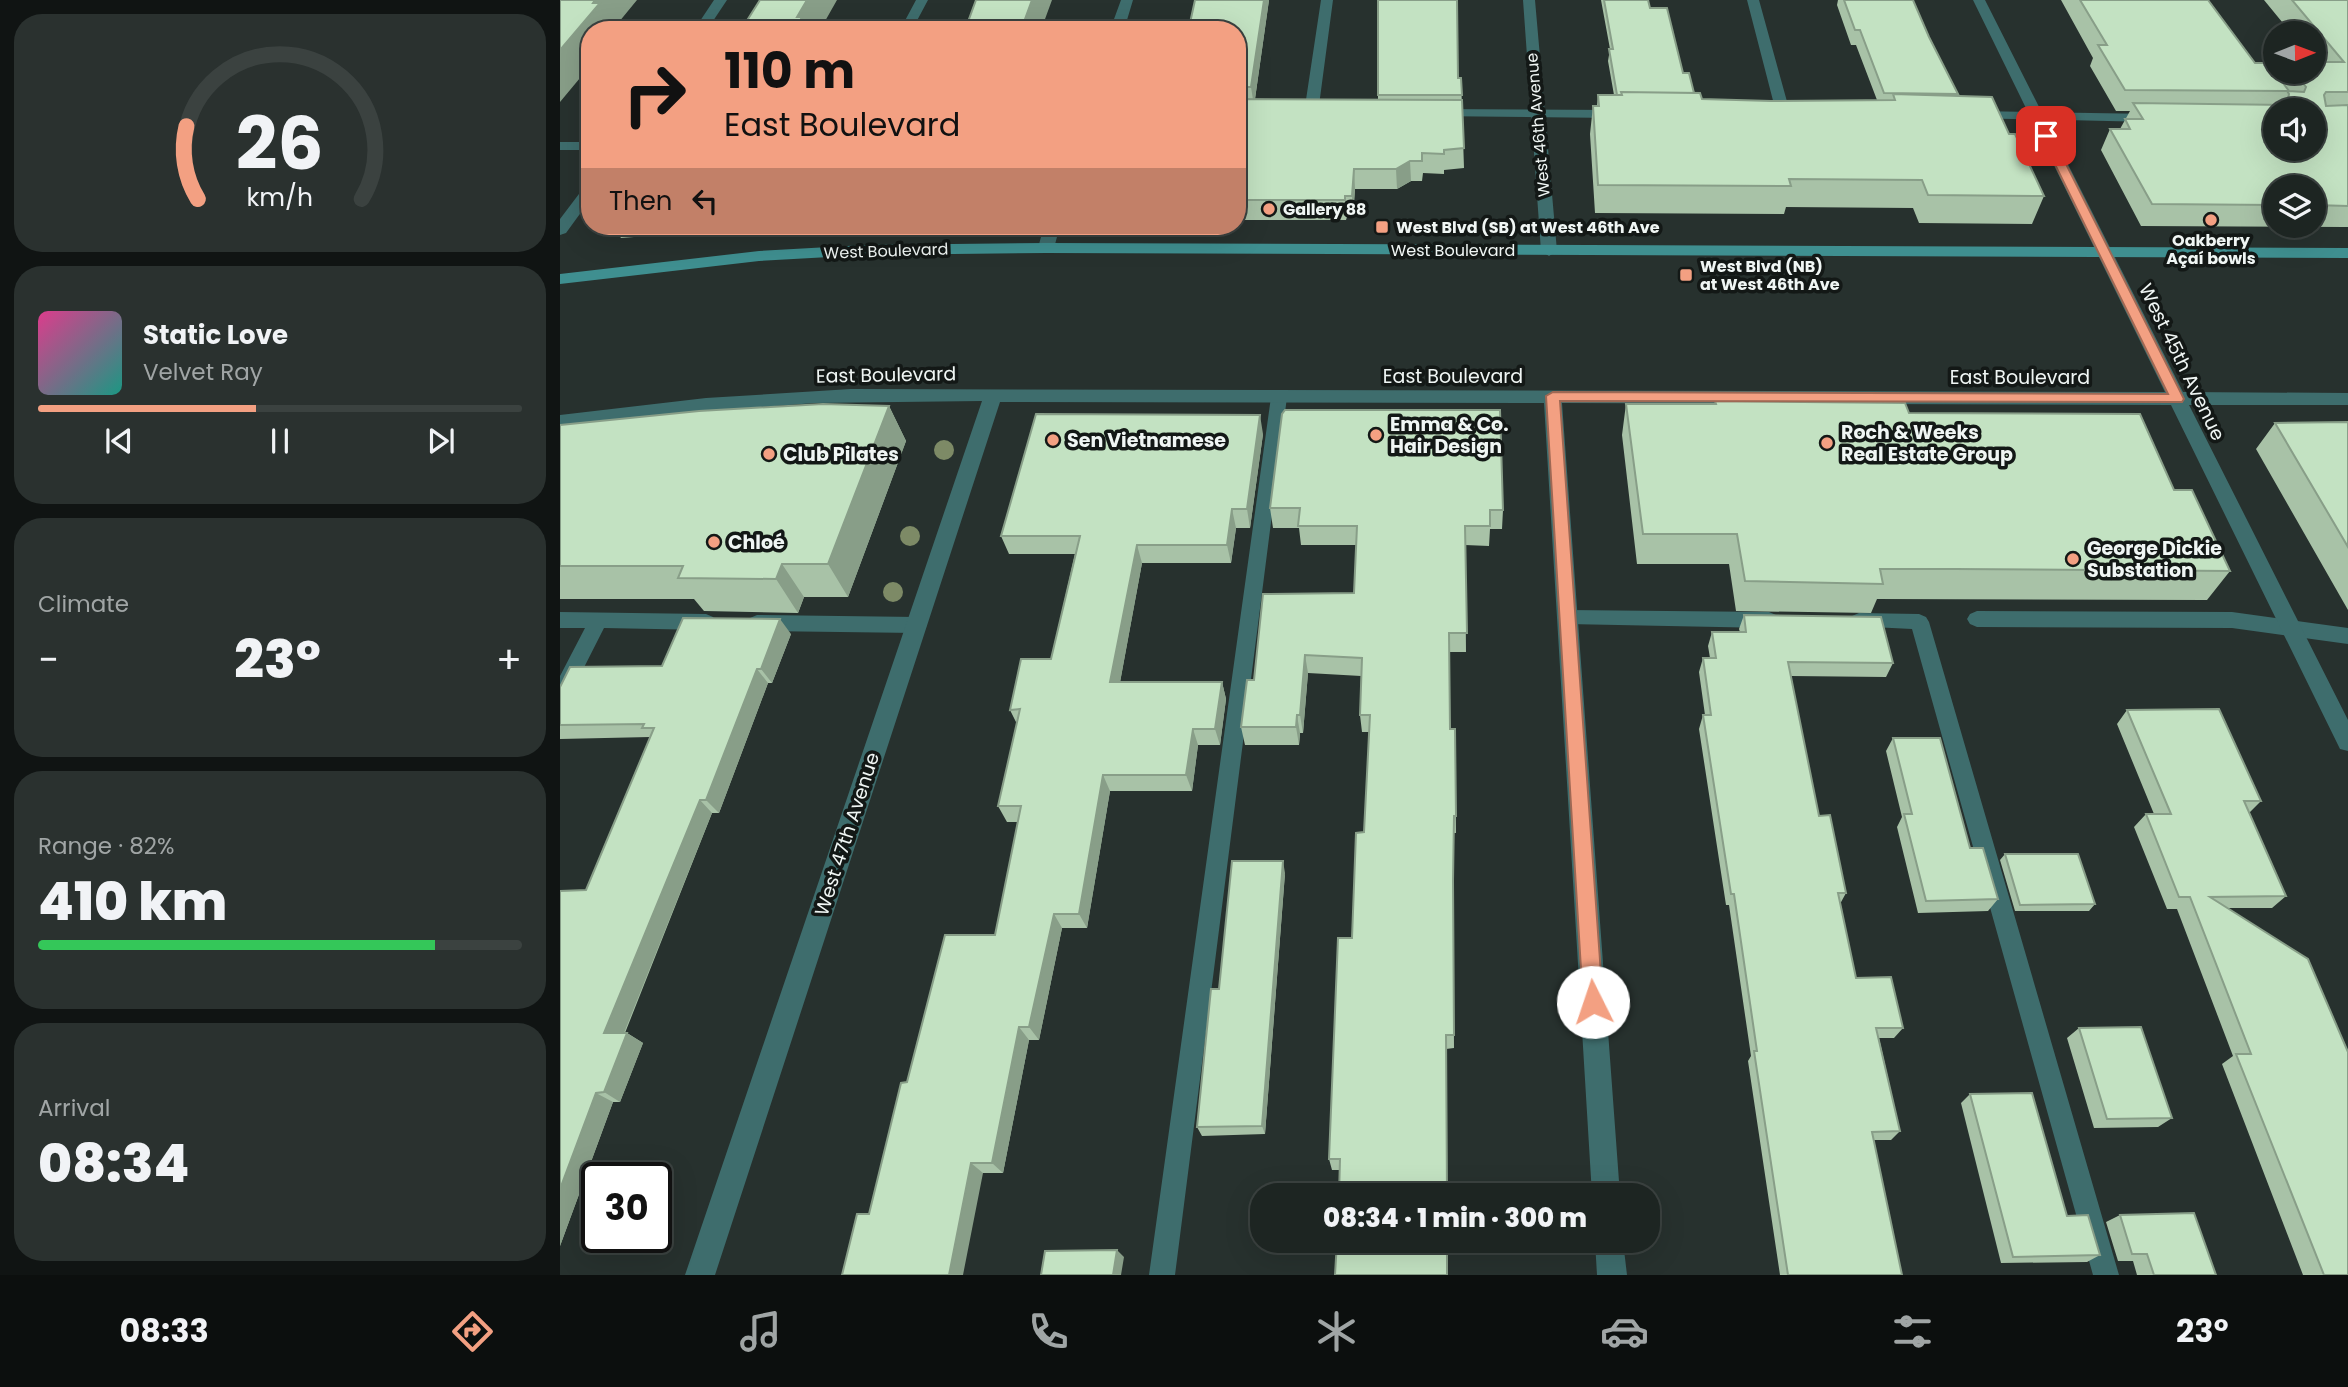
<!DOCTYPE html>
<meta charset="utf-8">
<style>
:root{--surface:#1d2522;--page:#2a312f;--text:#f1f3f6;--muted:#a0a5a5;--line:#3b4240;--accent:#f3a082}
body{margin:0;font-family:Poppins,sans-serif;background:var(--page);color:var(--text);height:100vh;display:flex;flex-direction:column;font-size:26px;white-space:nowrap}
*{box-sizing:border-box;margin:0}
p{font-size:23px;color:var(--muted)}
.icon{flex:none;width:38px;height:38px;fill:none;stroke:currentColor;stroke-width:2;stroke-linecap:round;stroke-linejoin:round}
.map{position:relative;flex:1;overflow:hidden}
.side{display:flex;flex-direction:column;gap:14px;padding:14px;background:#101413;width:560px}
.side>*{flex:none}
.banner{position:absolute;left:21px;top:21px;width:665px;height:214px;border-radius:28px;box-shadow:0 7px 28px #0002,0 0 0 2px var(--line);background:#f3a082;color:#111;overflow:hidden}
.needle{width:46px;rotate:89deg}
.tools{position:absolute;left:1703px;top:21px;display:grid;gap:14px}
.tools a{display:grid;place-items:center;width:63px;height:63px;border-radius:50%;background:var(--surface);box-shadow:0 7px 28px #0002,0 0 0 2px var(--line);font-size:35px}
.speed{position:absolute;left:21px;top:1162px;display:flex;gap:14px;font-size:35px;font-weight:700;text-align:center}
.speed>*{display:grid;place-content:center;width:91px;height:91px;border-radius:50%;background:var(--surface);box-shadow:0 7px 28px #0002,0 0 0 2px var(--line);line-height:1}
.speed .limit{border:4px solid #111;border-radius:10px;background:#fff;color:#111}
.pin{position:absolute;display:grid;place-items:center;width:60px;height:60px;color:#fff;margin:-30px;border-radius:14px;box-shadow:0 4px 10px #0006}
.me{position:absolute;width:77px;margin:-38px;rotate:356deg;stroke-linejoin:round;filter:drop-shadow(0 0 5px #0008)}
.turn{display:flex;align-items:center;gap:24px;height:147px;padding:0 28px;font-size:32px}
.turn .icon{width:91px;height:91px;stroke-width:2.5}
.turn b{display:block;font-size:49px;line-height:60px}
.then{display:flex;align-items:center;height:66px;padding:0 28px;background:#0003;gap:14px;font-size:26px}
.big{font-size:52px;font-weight:800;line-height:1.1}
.side .tile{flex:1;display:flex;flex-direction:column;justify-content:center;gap:10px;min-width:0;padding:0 24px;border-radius:28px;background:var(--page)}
.side .dial{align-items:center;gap:0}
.dial svg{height:182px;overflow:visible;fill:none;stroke:var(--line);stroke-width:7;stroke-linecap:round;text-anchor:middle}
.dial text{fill:var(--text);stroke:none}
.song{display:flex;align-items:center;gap:21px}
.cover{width:84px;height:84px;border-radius:10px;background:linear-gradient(135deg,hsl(330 70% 55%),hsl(170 70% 35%))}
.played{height:7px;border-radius:4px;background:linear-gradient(90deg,var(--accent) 45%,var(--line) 45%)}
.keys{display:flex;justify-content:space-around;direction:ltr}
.heat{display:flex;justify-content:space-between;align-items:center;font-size:38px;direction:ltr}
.charge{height:10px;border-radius:5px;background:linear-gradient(90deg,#34c759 82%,var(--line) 0)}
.trip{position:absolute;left:690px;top:1183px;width:410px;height:70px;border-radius:28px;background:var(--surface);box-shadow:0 7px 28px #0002,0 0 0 2px var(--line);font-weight:800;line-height:70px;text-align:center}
.menu{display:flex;height:112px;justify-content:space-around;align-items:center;background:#0c0f0e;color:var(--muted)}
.menu .icon{width:49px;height:49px}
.menu .selected{color:var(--accent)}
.menu b{font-size:32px;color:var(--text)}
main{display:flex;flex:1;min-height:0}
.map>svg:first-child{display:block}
</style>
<main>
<section class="side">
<div class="tile dial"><svg viewBox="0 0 100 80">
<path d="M14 69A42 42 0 1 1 86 69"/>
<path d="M14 69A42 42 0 0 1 9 37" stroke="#f3a082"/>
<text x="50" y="56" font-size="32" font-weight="700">26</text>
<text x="50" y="72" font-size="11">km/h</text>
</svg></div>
<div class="tile">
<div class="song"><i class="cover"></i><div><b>Static Love</b><p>Velvet Ray</p></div></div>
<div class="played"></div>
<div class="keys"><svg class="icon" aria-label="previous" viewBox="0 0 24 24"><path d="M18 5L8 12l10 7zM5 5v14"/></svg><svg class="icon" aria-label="pause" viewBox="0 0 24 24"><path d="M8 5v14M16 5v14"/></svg><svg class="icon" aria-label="next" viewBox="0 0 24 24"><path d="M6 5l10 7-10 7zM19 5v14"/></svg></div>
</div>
<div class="tile"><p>Climate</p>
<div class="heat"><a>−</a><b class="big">23°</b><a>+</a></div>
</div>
<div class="tile"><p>Range · 82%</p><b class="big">410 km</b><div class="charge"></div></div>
<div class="tile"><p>Arrival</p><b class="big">08:34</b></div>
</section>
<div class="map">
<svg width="1788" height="1275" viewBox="0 0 1788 1275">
<rect width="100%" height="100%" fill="#27312e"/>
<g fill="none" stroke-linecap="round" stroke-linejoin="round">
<path fill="#3e6d6d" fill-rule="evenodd" d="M356 0H368L352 30H340Z
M761 0H773L758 113 751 117 744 113Z
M1187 0H1199L1231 116 1229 119H1219L1217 116Z
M876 109 1056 110 1063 114 1056 118 871 116 869 113Z
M1415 111 1591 114 1598 118 1591 122 1410 118V112Z
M0 142H30V150H0Z
M719 391 727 397 615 1275H589L711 397Z
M1007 610 1209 612 1216 615 1219 620 1216 625 1209 628 1007 624 1000 622 997 617 1000 612Z
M1417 611 1672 612 1788 628V644L1672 628 1417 627 1410 624 1407 619 1410 614Z
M0 612 146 614 153 617 156 622 153 627 146 630 44 628 7 701 0 703V676L25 628H0Z
M1299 613 1359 614 1366 617 1369 622 1559 1275H1533L1352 629 1292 626 1289 621 1292 616Z
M197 615 357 617 364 620 367 625 364 630 357 633 197 631 190 628 187 623 190 618Z"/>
<path fill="#3e6d6d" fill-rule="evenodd" d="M154 0H167L147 30H134Z
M561 0H573L564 30H550Z
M963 0H975L997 251 989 256 981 251Z
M1413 0H1425L1623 392 1788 393V405H1629L1788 720V751L1780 749 1611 405 1002 403 1060 1195H1032L984 403 440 402 155 1275H125L422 401 255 403 109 414 0 427V415L146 398 291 389 1605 392Z
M30 184V200L6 233 0 235V219L25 186Z
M484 226H500L494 248 486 253 478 248Z
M1035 1241H1063L1067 1275H1037Z"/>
<path fill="#3f8f90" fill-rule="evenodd" d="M486 243 1788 248V258L486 253 305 255 199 261 0 284V274L199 251 305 245Z"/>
</g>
<g fill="#7d8a66">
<circle cx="384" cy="450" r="10"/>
<circle cx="350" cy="536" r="10"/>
<circle cx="333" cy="592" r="10"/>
</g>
<path fill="#a8c2a7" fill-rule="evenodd" d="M709 0 695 99 818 100V0L898 78H901L904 168 884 170V174L863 173 862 181H851L837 189H795L793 216 787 217 786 220H677V30L630 23Z
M1041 0H1088L1090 8 1123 73 1134 93 1142 99 1211 101 1317 100 1296 45H1291L1277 5 1278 0H1353L1369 37 1398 94V96L1449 134 1484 196 1472 224 1359 223 1353 208 1226 207 1224 214 1035 213 1030 134 1033 106H1037L1038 95H1054L1048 61 1050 49Z
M1501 0H1648L1695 63 1719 78 1722 72H1754L1755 62 1754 60V33H1731L1704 0H1788V227L1581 226 1541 150 1550 129H1560L1570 111H1556L1530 66 1533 58ZM1715 187H1754V226H1715Z
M30 195V214L23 204Z
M37 226H218L61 238 59 235H43Z
M1155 401 1349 413 1614 490 1670 571 1647 600 1317 599 1311 613 1176 611 1169 564H1077L1062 435 1066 404H1155Z
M329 406 346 441 288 597H244L238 613 144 611 134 599H0V425Z
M1788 422V610L1696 449 1715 423Z
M703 434 690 528H676L671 563H582L560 682H662L666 699 660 745H638L632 791H550L527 928H502L479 1040H469L443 1173H423L309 1214 347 1082 435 935 458 822H447L438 806 457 724 450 710 491 659 515 554H449L441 536Z
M710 508 943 510 942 529H930L929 546 905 545 906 652H890V729H895L896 833H894L893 893 894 1048 886 1049 780 1170H772L769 1159 804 832 809 732H802L800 715 801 676 748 673 743 733H740L739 745H685L681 727 694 680 794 593 796 545H741L739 528H713Z
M1184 615 1333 663 1326 677 1231 676 1259 816 1286 893 1280 904 1296 978 1343 1028 1334 1038H1319L1340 1131 1331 1140H1314L1342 1275H1220L1188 1061 1191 1056 1169 905H1166L1139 729 1143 715H1145L1139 672 1143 658H1150L1148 646 1152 632H1180L1179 629Z
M231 634 212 683H208L159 813H152L65 1033H67L83 1043 60 1102H53L0 1246 26 890 90 737 0 739V687L102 666Z
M1567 710 1701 801 1689 813 1726 896 1712 908H1668L1788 1275H1743L1662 1064 1673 1056 1617 909H1607L1574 827 1586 814H1594L1557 724Z
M1333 738 1410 848 1438 899 1428 911 1358 913 1337 827 1342 817 1326 751Z
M1445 854 1535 904 1529 911H1455L1440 860Z
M725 873 705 1134 642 1136 637 1127Z
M1519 1028 1612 1118 1598 1127 1534 1128 1507 1038Z
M1410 1094 1507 1216 1540 1255 1527 1262 1441 1263 1401 1103Z
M1560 1215 1656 1275H1577L1573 1261H1558L1546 1222Z"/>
<path fill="#889e88" d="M35 0H77L54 28 55 30H30V66L0 102V50Z
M247 0H277L260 30H235L237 17Z
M472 0H492L481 30H461Z
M704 0H709L694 106 691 87Z
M850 161 851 181 837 189 836 169Z
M794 169 795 189 793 216 792 196Z
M329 406 346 441 288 597 268 564Z
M700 415 703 434 690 528 687 509Z
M672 509 676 528 671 563 667 545Z
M577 545 582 563 557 699 550 682Z
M222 564 244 597 238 613 216 579Z
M220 619 231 634 212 683 201 669Z
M745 655 748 673 743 733 740 715Z
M197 669 208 683 159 813 146 800Z
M662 682 666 699 660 745 655 729Z
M737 715 740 733 739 745 736 727Z
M633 729 638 745 632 791 626 775Z
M543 775 550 791 527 928 519 914Z
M140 800 152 813 60 1043 44 1033Z
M723 861 725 873 705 1134 702 1126Z
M494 914 502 928 479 1040 469 1027Z
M459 1027 469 1040 443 1173 432 1163Z
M67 1033 83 1043 60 1102 44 1092Z
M36 1093 53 1102 0 1246V1189Z
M411 1163 423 1173 403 1275H389Z
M557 1250 564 1257 561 1275H553Z"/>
<path fill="#c3e2c2" stroke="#889e88" stroke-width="2" fill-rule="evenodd" d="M0 0H35L33 3H40L0 50Z
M200 0H247L237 17H242L235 30H181Z
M416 0H472L461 30H405Z
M635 0H704L691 87H677V30H626L627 23H630Z
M818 0H897L898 78H901L902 95H818Z
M1044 0H1088L1090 8H1107L1123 73H1129L1134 93 1061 92 1062 95H1057L1049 49H1053Z
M1284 0H1353L1369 37 1398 94 1324 93 1300 30H1295Z
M1520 0H1648L1695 63H1708L1729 91 1744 92 1746 87 1734 72H1754V62H1784L1732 0H1788V92H1766L1764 95 1766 106 1788 105V206L1754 205V187H1715V205L1592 204 1550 129H1570L1565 119H1583L1573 103 1727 105 1729 94 1727 91 1565 90 1538 45H1547ZM1715 110H1754V149H1715Z
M1061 92 1140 93 1142 99 1211 101 1335 100 1333 94 1432 97 1449 134H1455L1484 196 1368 195 1362 180 1229 179 1231 186 1038 185 1033 106H1039L1038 95H1062Z
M677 99 902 100 904 148 884 150V154L862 153V161H850L836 169H794L792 196H785V200H677Z
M30 195V204H23Z
M1155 401 1345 403 1349 413 1580 414 1614 490H1632L1670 571 1395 569H1320L1323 584 1185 581 1177 534H1083L1066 404H1156Z
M263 404 329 406 268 564H222L216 579 118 578 123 566H0V425L139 411Z
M725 410H940L943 510H930V526H905L907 633H889L890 729H895L896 816H894L893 881 894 1035H886L887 1195H779L780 1159H769L778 938H792L796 833 804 832 810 715H800L802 658 745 655 740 715H737L736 727H681L687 680H694L703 594 794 593 797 526H738L740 508H710L722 414Z
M476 414 700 415 687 509H672L667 545H577L550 682H662L655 729H633L626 775H543L519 914H494L469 1027H459L432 1163H411L389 1275H282L297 1214H309L341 1083 347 1082 385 935H435L461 806H438L460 709 450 710 461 659H491L520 536H441Z
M1788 422V547L1715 423Z
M1184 615 1321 617 1333 663 1228 662 1259 816 1270 815 1286 893H1278L1296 978 1331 977 1343 1028H1316L1340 1131 1312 1132 1342 1275H1228L1194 1051H1197L1174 894H1171L1143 715H1151L1143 658H1156L1152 632H1186Z
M123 618 220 619 201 669H197L146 800H140L44 1033H67L44 1092 36 1093 0 1189V891L26 890 94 728H82L84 724 0 725V687L10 667 102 666Z
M1659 709 1701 801H1684L1726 896 1650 897 1748 959 1788 1052V1275H1764L1676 1054H1691L1630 897H1619L1586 814H1611L1567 710Z
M1333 738H1380L1410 848H1423L1438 899 1366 901 1344 814H1352Z
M1445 854H1518L1535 904 1460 905Z
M672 861H723L702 1126 637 1127 651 989H659Z
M1581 1027 1612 1118 1547 1119 1519 1028Z
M1472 1093 1507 1216 1528 1215 1540 1255 1453 1257 1410 1094Z
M1634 1213 1656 1275H1594L1587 1254H1572L1560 1215Z
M777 1241H887V1275H775Z
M557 1250 553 1275H481L485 1251Z"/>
<path fill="#f3a082" stroke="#9e6854" stroke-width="2" d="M1483 134 1492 136 1624 399 1622 402 1000 401 1043 1002 1040 1009 1033 1012 1026 1009 1023 1002 986 396 993 392 1608 394 1481 136Z"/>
<g fill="#f3a082" stroke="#131816" stroke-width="2.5">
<circle cx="709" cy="209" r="7"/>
<circle cx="1651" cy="220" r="7"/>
<rect x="815" y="220" width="14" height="14" rx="3.5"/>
<rect x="1119" y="268" width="14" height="14" rx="3.5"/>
<circle cx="816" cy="435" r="7"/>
<circle cx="493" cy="440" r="7"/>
<circle cx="1267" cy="443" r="7"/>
<circle cx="209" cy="454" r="7"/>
<circle cx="154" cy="542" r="7"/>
<circle cx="1513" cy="559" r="7"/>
</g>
<g text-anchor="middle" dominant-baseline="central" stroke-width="7" stroke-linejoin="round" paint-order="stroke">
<g font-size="16" fill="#f0f6f4" stroke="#131816">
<text transform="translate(978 125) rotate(-95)">West 46th Avenue</text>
<text x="893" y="250">West Boulevard</text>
<text transform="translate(326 251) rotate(-2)">West Boulevard</text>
</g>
<g font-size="16" font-weight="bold" fill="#f0f6f4" stroke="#131816" text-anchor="start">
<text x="723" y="209">Gallery 88</text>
<text x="836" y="227">West Blvd (SB) at West 46th Ave</text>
<text x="1651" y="240" text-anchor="middle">Oakberry<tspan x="1651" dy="18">Açaí bowls</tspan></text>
<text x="1140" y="266">West Blvd (NB)<tspan x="1140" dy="18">at West 46th Ave</tspan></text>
</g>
<g font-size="19" fill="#f0f6f4" stroke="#131816">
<text transform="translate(1622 362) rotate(64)">West 45th Avenue</text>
<text transform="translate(326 375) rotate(-1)">East Boulevard</text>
<text x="893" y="376">East Boulevard</text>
<text x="1460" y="377">East Boulevard</text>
<text transform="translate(287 834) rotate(-72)">West 47th Avenue</text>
</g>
<g font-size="19" font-weight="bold" fill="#f0f6f4" stroke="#131816" text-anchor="start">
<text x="830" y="424">Emma &amp; Co.<tspan x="830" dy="22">Hair Design</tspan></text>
<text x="1281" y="432">Roch &amp; Weeks<tspan x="1281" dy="22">Real Estate Group</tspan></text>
<text x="507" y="440">Sen Vietnamese</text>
<text x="223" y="454">Club Pilates</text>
<text x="168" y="542">Chloé</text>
<text x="1527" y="548">George Dickie<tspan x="1527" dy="22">Substation</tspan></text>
</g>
</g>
</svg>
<div class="tools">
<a><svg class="needle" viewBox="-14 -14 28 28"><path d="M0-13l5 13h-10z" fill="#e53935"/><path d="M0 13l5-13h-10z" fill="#a0a5a5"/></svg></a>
<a><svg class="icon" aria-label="sound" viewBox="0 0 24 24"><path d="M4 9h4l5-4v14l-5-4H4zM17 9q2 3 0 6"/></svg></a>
<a><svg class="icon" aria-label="layers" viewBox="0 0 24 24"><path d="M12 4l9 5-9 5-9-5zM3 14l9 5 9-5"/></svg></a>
</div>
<div class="speed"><div class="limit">30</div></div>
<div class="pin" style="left:1486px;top:136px;background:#d93025"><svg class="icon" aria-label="arrive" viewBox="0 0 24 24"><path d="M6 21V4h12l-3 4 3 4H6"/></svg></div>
<svg class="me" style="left:1033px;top:1002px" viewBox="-20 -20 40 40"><circle r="19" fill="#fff"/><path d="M0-13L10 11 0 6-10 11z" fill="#f3a082"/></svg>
<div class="trip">08:34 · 1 min · 300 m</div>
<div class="banner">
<div class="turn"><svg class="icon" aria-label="right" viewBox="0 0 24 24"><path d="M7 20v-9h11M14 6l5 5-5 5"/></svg><div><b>110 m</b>East Boulevard</div></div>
<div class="then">Then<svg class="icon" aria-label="left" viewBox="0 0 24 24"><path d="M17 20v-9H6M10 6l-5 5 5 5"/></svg></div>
</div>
</div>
</main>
<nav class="menu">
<b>08:33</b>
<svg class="icon selected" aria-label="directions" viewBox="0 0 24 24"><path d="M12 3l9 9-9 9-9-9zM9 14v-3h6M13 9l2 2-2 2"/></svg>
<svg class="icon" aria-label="music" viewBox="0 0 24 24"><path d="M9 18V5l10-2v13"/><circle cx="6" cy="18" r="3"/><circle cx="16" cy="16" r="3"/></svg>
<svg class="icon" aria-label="phone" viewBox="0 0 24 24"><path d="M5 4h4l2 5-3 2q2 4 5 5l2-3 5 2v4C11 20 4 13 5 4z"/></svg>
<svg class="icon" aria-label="climate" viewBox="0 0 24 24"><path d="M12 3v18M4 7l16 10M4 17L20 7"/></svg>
<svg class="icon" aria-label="car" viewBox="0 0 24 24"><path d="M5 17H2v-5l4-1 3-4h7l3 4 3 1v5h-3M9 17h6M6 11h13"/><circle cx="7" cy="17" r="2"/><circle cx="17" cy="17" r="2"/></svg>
<svg class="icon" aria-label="filters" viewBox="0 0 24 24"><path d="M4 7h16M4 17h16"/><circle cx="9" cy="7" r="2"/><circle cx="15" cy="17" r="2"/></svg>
<b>23°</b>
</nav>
